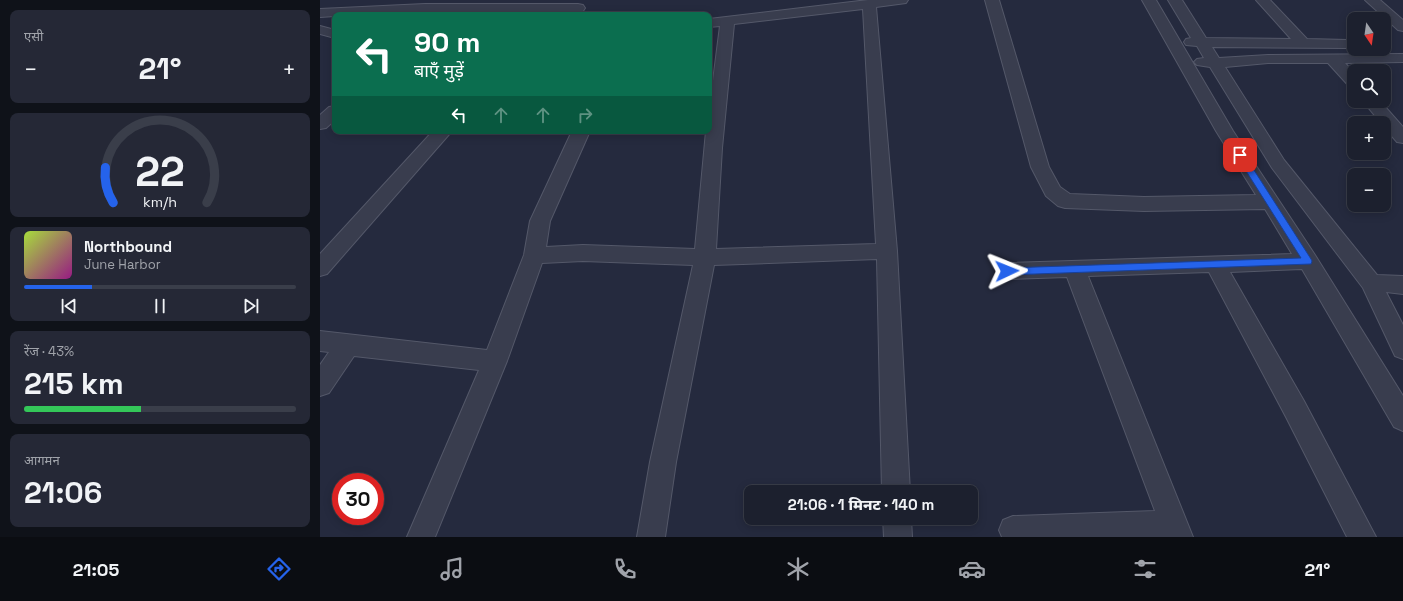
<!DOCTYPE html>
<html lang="hi">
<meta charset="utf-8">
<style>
:root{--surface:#1c202e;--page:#252836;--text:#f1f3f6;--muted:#a0a3aa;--line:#3a3e4a;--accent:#2563eb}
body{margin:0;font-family:"Space Grotesk","Noto Sans Devanagari",sans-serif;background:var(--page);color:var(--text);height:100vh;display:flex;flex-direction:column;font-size:15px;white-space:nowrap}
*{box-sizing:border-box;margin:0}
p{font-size:13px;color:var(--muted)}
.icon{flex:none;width:22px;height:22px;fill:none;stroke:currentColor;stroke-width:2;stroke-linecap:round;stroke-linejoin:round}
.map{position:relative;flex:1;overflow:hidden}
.sheet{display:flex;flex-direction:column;gap:10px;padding:10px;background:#0f1219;width:320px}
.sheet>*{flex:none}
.guide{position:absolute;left:12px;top:12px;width:380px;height:122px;border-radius:8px;box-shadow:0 2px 10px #0003,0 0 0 1px var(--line);background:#0b6e4f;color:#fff;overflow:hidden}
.needle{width:26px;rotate:167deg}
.tools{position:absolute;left:1027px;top:12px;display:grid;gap:8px}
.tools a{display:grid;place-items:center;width:44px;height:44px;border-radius:8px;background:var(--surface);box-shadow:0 2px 10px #0003,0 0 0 1px var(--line);font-size:20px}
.speed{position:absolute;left:12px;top:473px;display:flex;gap:8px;font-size:20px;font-weight:700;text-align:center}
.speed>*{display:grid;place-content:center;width:52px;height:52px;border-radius:50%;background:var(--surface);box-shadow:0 2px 10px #0003,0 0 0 1px var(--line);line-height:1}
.speed .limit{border:6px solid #d22;background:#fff;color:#111}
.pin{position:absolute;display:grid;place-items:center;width:34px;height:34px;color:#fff;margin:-17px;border-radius:8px;box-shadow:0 2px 6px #0006}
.me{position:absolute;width:44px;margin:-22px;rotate:88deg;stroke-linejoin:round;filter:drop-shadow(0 0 3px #0008)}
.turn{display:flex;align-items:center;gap:14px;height:84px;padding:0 16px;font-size:18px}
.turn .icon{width:52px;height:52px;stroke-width:2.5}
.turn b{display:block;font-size:28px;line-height:34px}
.lanes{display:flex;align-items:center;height:38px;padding:0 16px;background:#0003;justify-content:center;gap:20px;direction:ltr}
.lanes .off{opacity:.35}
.big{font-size:30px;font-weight:800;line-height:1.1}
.sheet .tile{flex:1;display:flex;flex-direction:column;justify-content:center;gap:6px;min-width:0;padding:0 14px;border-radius:8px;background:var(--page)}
.sheet .dial{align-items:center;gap:0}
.dial svg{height:104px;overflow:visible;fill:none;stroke:var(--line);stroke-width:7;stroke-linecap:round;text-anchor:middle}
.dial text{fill:var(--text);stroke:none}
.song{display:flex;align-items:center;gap:12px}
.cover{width:48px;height:48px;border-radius:6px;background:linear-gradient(135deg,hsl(80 70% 55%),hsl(310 70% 35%))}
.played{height:4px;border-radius:2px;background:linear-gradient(90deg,var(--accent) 25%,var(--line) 25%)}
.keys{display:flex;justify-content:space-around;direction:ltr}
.heat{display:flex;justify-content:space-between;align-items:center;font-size:22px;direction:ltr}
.charge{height:6px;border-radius:3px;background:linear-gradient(90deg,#34c759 43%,var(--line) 0)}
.trip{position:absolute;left:424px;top:485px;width:234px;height:40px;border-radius:8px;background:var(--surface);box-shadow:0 2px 10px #0003,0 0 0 1px var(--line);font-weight:800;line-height:40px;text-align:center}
.dock{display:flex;height:64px;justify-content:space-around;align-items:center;background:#0b0d12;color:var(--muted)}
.dock .icon{width:28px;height:28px}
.dock .current{color:var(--accent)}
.dock b{font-size:18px;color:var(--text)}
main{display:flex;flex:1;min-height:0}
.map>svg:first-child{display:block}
</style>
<main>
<section class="sheet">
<div class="tile"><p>एसी</p>
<div class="heat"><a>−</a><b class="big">21°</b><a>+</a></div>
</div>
<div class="tile dial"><svg viewBox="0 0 100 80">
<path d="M14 69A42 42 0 1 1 86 69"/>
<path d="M14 69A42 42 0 0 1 8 42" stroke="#2563eb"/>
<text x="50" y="56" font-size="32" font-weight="700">22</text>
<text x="50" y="72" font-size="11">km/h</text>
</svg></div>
<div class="tile">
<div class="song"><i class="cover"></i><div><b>Northbound</b><p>June Harbor</p></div></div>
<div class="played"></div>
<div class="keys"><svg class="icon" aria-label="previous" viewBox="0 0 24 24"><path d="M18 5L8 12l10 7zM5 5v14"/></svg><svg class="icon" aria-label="pause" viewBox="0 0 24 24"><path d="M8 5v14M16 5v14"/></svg><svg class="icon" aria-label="next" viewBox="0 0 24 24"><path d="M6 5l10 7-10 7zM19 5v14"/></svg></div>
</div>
<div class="tile"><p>रेंज · 43%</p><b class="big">215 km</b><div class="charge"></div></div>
<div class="tile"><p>आगमन</p><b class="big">21:06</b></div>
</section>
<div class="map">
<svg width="1083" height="537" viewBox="0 0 1083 537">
<rect width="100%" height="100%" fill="#252a3e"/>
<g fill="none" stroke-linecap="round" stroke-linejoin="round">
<defs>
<path id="minor" d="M548 0H588L586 3 556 7 577 251 590 492H562L557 259 394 265 356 462 345 537H317L330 462 373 265 263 261 222 263 187 361 115 537H87L159 370 34 356 9 393 0 396V365L9 352 0 351V331L167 350 204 255 210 221 252 131H270L230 221 226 247 263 245 375 249 386 131H389V112L400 26 389 27V19ZM543 9 556 244 396 249 402 148 414 24Z
M665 0H679L729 167 740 187 750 194 824 197 936 195 896 131 822 0H836L913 131 995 255 1083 396V431L1074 427 982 269 910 272 984 401 1056 537H1027L966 417 889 272 768 276 873 537H682L679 530 683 520 693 516 835 511 747 277 687 279 680 277 676 271 680 265 687 263 972 254 945 209 824 211 745 208 738 206 726 196 711 167Z
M848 0H862L886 38 971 39 936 0H950L987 39 1027 40 1032 41 1034 44 1032 47 1027 48 892 47 899 58 948 55 1083 54V62L1025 63 1034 73V87L1028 85 1008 63H948L905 67 964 160 1057 275 1083 276V294L1066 292 1083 325V359L1075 356 1043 288 952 168 890 67 877 65 874 62 877 59 884 58 877 46 866 45 864 42 866 39 871 38Z
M1045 0H1060L1083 20V31L1078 30Z
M105 4H258L263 5 265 8 263 11 258 12H105L15 15V16L0 17V9Z
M0 26 15 30V38L0 34Z
M1043 101H1060L1083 127V143L1077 142 1064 127V123H1061Z
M15 106V120L6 128 0 129V115L9 107Z
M113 131H132L7 274 0 276V254Z
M563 518H591L592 537H564Z"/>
</defs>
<use href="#minor" stroke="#545869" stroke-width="2"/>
<use href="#minor" fill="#393d4e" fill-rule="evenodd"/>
</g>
<path fill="#2563eb" stroke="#184099" d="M920 152 923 153 991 259 992 261 991 264 687 275 682 271 687 268 981 258 916 155Z"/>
</svg>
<div class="tools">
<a><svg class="needle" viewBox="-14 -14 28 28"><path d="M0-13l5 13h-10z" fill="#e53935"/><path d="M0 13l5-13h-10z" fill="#a0a3aa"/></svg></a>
<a><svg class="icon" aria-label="search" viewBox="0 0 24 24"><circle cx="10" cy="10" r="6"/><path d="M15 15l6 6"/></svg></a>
<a>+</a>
<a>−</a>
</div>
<div class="speed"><div class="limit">30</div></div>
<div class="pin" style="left:920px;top:155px;background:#d93025"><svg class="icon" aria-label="arrive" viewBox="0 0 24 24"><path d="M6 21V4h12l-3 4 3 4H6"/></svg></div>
<svg class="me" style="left:687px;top:271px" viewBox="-20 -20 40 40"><path d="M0-17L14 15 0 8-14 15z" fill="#2563eb" stroke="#fff" stroke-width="4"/></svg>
<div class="trip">21:06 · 1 मिनट · 140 m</div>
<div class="guide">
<div class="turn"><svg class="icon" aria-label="left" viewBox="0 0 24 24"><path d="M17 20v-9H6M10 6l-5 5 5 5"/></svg><div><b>90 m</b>बाएँ मुड़ें</div></div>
<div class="lanes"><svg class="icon" aria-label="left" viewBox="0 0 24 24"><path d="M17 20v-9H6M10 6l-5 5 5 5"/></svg><svg class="icon off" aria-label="ahead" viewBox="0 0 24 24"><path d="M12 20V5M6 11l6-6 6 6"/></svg><svg class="icon off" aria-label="ahead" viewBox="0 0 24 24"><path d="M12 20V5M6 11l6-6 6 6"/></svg><svg class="icon off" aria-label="right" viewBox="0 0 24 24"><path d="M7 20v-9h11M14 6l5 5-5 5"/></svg></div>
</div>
</div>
</main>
<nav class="dock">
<b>21:05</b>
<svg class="icon current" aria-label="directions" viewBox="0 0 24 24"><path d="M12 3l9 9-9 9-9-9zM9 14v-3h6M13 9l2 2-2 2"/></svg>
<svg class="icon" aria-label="music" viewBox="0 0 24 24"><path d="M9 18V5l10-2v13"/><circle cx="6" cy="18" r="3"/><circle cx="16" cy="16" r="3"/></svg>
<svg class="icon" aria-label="phone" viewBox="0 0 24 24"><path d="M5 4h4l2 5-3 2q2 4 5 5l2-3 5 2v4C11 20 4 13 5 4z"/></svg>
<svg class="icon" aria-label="climate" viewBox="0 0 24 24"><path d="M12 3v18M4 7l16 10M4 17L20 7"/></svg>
<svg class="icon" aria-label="car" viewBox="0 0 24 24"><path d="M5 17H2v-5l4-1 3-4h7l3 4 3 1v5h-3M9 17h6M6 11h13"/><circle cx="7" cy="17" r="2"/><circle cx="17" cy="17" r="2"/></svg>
<svg class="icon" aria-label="filters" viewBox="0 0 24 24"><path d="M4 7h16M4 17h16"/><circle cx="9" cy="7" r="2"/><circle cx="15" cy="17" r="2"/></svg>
<b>21°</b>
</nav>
